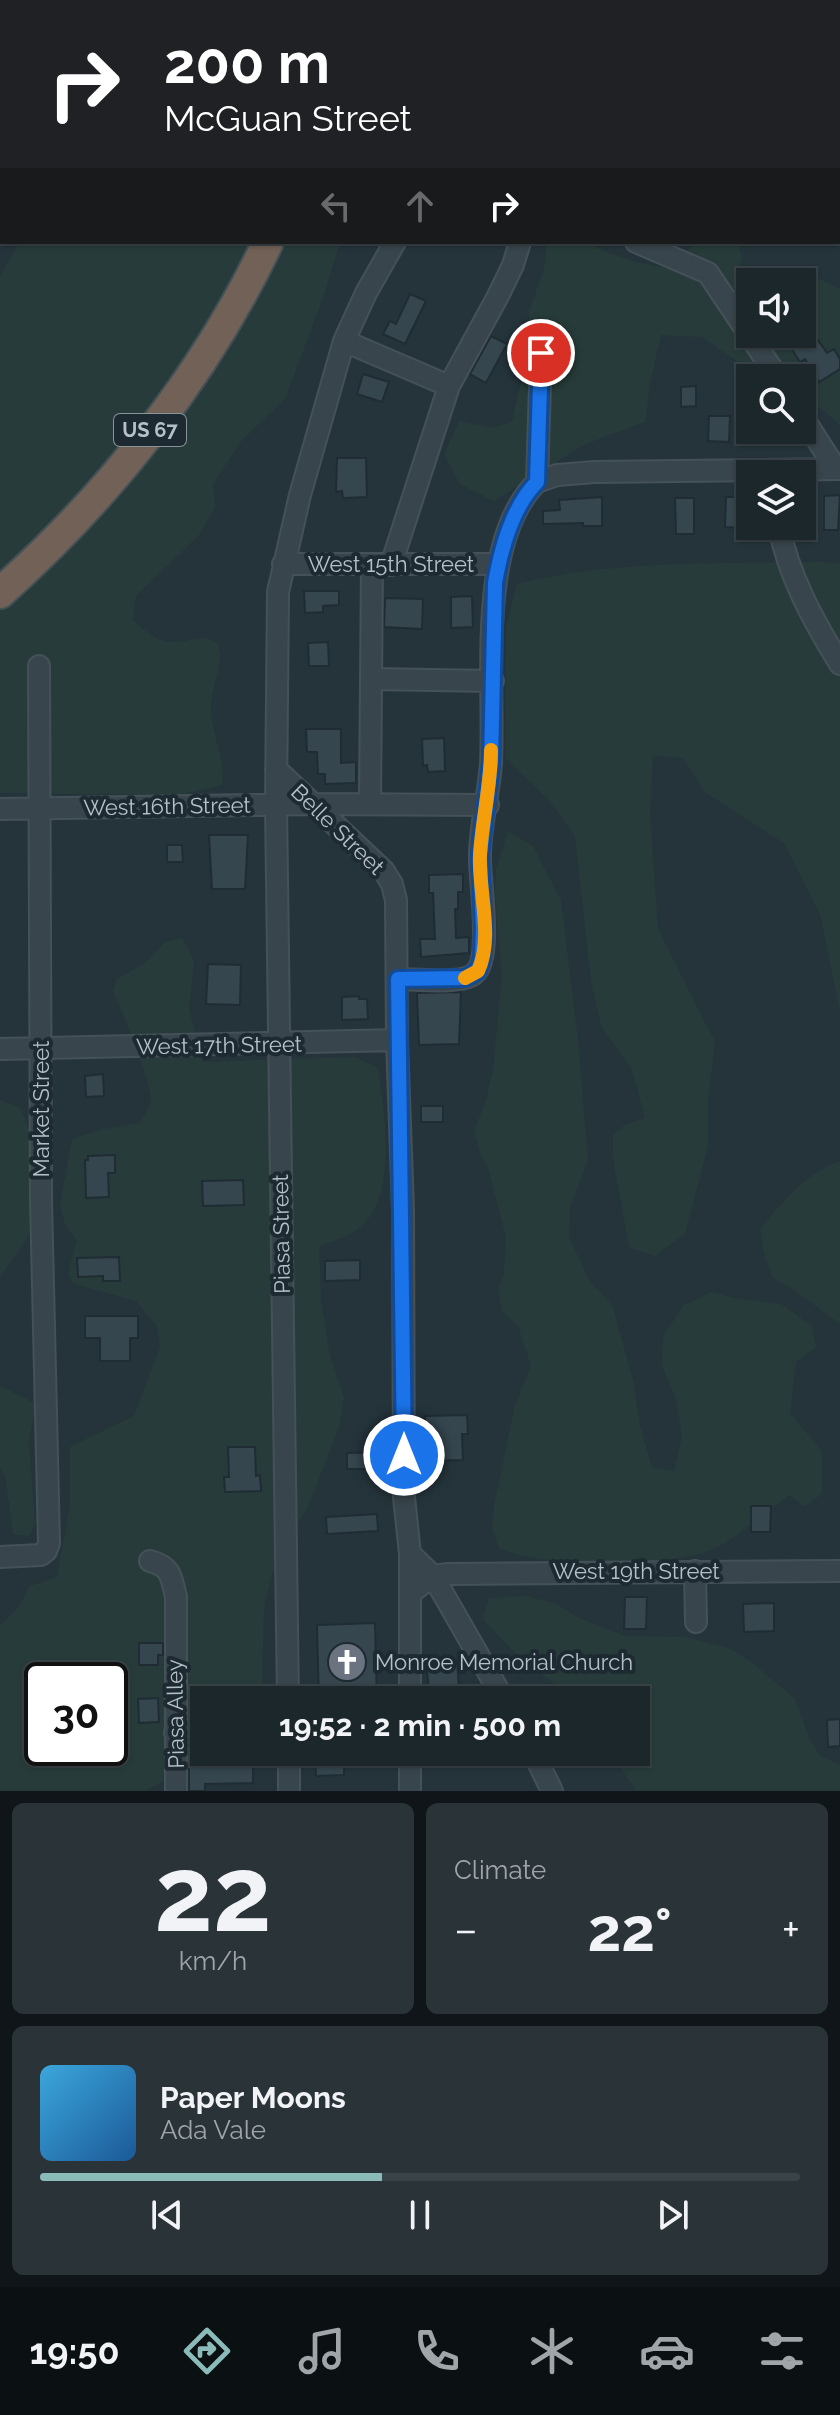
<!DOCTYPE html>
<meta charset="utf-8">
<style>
:root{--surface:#1c272c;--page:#293338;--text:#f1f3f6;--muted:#a0a5a9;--line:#3a4448;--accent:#8bbbb9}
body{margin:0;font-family:Raleway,sans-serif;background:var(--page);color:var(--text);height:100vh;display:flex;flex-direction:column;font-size:30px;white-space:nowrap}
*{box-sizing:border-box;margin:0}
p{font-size:26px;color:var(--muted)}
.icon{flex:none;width:44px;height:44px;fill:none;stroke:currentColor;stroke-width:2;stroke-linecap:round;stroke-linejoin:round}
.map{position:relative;height:1791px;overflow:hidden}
.panel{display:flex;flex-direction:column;gap:12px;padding:12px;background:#0f1518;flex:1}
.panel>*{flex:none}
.banner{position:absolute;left:0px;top:0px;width:840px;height:244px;box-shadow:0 2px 6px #0004,0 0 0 2px var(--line);background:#202124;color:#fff;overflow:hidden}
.controls{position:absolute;left:736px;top:268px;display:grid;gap:16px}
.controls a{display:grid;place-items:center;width:80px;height:80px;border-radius:0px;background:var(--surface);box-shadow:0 2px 6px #0004,0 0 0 2px var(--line);font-size:40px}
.speed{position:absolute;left:24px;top:1662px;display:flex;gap:16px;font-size:40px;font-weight:700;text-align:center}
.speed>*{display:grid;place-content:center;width:104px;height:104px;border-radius:50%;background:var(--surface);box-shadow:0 2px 6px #0004,0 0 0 2px var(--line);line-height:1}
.speed .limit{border:4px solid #111;border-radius:12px;background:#fff;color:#111}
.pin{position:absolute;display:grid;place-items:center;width:68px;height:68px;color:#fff;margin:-34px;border:4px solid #fff;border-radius:50%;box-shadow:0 2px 8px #0007}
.me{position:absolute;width:88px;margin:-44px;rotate:0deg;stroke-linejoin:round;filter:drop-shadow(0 0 6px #0008)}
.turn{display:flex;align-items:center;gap:28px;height:168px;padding:0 32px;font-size:36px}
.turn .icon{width:104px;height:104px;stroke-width:2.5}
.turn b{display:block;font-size:56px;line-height:68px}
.lanes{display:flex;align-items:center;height:76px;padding:0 32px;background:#0003;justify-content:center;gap:40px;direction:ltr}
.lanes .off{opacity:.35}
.big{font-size:60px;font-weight:700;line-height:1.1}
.panel .widget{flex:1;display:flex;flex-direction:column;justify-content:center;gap:12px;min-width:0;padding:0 28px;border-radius:12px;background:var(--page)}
.panel .dial{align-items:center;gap:0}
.dial b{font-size:104px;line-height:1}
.song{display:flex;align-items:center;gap:24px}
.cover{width:96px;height:96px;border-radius:12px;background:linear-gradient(135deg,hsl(200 70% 55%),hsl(210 70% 35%))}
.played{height:8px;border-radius:4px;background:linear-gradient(90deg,var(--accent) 45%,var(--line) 45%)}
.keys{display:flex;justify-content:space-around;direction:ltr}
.heat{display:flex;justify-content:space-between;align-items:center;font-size:44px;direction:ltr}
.panel .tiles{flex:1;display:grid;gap:12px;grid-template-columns:1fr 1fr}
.widget:last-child{grid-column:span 2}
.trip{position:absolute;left:190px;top:1686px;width:460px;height:80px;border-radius:0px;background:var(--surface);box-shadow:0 2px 6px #0004,0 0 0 2px var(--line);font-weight:700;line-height:80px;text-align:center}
.dock{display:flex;height:128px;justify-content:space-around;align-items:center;background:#0b1012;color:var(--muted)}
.dock .icon{width:56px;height:56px}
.dock .active{color:var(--accent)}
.dock b{font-size:36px;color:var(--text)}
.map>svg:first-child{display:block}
</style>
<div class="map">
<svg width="840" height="1791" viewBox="0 0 840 1791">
<rect width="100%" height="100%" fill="#25343b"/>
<path fill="#273c3a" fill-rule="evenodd" d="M63 0H410L409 2Z
M752 0H840V76L838 2Z
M19 242H340L324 295 285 399 242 440 213 484 215 507 199 535 136 596 133 620C143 630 158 642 173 642 194 642 197 633 218 643 224 667 212 682 211 705 209 732 227 757 222 785L179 795 0 793V277Z
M547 242H581L635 262 666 268 697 242H738L742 258 736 279 750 311V334H802V286L818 278 840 289V425L802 392V378H773L737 361 702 337 661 335 650 383 645 422 585 444 494 501 460 484 444 455 459 421 492 428 512 422 528 350 529 312 544 269Z
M824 562 840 564V1011L820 914 785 844 705 792 683 758 653 755 650 812 658 929 715 1042 708 1099V1146L685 1233 655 1256 629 1247 613 1158V1135L625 1125 645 1118 632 1069 601 1026 591 981 575 836 550 801 505 758 506 626 517 584C617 559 721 564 824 562Z
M508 832 533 846 561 901 578 1040 588 1160 570 1207 569 1237 589 1280 612 1305 633 1380 640 1426 652 1468 674 1471 682 1436 676 1399 662 1365 663 1337 683 1306 711 1292 739 1299 781 1304 812 1326 816 1347 796 1362 790 1413 822 1451V1494L805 1506 789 1495C765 1513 741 1536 713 1549 675 1567 537 1568 499 1548L492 1529 494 1506 515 1405 531 1366 518 1326 502 1311 498 1289 504 1274 506 1237 488 1167 480 1153 474 1130 485 1104 493 1070 502 976 495 893 496 869Z
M182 938 194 960 189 1009 203 1062 355 1057 378 1068C384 1112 399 1196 359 1228 349 1237 331 1241 319 1247L321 1300 330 1356 344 1398 339 1427 308 1507 278 1551 264 1606 262 1687 255 1700H204V1752H215L145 1791H0V1626L18 1608 30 1586 57 1577 70 1506V1447L134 1416 160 1347 157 1326 136 1301 74 1284 68 1274 77 1240 65 1225 60 1204 72 1139 104 1129 140 1123C143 1116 150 1108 151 1100 152 1085 121 1007 113 991L117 979 144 964 165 942ZM42 1680H110V1748H42Z
M0 1100 20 1108 33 1137 29 1236 0 1276Z
M840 1161V1324L794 1290 773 1278 764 1253 760 1229C783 1201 805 1174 840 1161Z
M0 1386 36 1404 29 1440 35 1524 29 1536 13 1534 5 1475 0 1469Z
M527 1596 556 1604 581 1619 625 1636 685 1637 728 1648 750 1661 795 1699 810 1740 821 1757 840 1764V1791H637L609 1752H636V1700H571L566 1693 516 1654 483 1619 489 1598Z"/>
<path fill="#35464f" stroke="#202c33" stroke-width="2" d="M410 294 426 301 405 344 383 334 390 321 396 324Z
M811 330 827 353 834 349 840 359V369L819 382 805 359 800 362 789 345Z
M491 336 507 344 486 383 470 374Z
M363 374 389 382 382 402 357 394Z
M696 386V406L681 407V387Z
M709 416H730L729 442 708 441Z
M337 458H366L367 497 343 498 342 491 336 492Z
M840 495 838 530H824V496Z
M602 497V526H583V523L543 524V511L560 510 559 500Z
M726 497H742L741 506H745V528L725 527Z
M675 498H694V534H676Z
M304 591H339V605L323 606V612L305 613Z
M472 596 473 627 451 628V597Z
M385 598 423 599 422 629 384 627Z
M328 642 329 666H309L308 643Z
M306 729H341V763L356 762V783L325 784V774H318L317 752H307Z
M444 738 445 771 428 772 427 765 423 766 422 739Z
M209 835H248L245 889H212Z
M167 845H182L183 862H167Z
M463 874V892H458V909H455L456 938 469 937V953L421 957 420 939H435L433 893H429V875Z
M208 964 241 965 240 1005 206 1004Z
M461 992 459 1044 419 1045 417 993Z
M359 996V999H367L368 1019 342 1020V997Z
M103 1074 104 1096 86 1097 85 1076Z
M421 1106H443V1122H421Z
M115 1155V1173H108L109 1197 86 1198 85 1160H88V1156Z
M243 1180 244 1205 203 1206 202 1181Z
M119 1257 120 1281H103V1276L78 1277 77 1258Z
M360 1260V1280L325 1281V1261Z
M85 1316H138V1338H130V1361H100V1338H85Z
M467 1415 468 1434H462L463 1460 427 1461 425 1416Z
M228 1447H255L256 1476 260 1475 261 1491 225 1492 224 1477H229Z
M384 1452V1469H347V1453Z
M751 1506H771L770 1532H751Z
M377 1514 378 1531 327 1534 326 1517Z
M625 1597H647L646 1629H624Z
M774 1603V1631L744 1632 743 1604Z
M375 1623 377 1700H319L317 1625Z
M139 1643H163V1655H158V1665H139Z
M457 1660 459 1688H464L465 1700 430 1699 426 1662Z
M158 1698 159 1722 139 1723 138 1699Z
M840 1719V1746L828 1747 827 1720Z
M344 1752V1775L316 1776 315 1753Z
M253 1759V1783L205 1784V1791H189V1767H223L222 1760Z"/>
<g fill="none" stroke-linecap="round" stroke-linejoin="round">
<defs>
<path id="minor" d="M614 0 615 2
M529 2 530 0
M0 96H2
M636 242 708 273 778 378
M344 341 449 386
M802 416 836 469
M537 482 557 475 595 472 840 469
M779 526C788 575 814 622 840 664
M283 564H498
M391 565 449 386 498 296 513 265 520 242
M371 679 493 681
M276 769 384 871 392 884 396 900 397 1040 403 1210 404 1497 410 1554 433 1576 504 1700
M370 804 372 565
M0 809 314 804 488 805
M398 979C415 979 463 985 475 973 492 958 480 882 480 860 479 830 489 794 491 763 495 683 476 542 537 482L541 353
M0 1049 397 1040
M410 1554V1700
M0 1557 41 1555 46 1551 49 1543 41 1200 39 666
M150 1561C172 1567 171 1577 176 1597V1791
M695 1571 696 1622
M410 1593 433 1576 448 1574 840 1571
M288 1700 276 805 278 592 300 495 344 341 366 293 395 242
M175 1733 204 1732
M289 1752V1791
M410 1752V1788
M533 1752 552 1791"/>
<path id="highway" d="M351 2 352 0
M0 593C109 496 206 374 268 242"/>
</defs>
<use href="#minor" stroke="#455158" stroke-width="24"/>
<use href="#highway" stroke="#445057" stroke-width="34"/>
<use href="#minor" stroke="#39454c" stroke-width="20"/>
<use href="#highway" stroke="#716157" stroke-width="30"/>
</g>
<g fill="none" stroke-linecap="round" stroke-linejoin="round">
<defs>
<path id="route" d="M404 1455 398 979 465 978 478 971 482 958 483 928 480 855 491 763 495 583C501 549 513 506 537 482L541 353"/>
</defs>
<use href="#route" stroke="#114b97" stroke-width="20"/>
<use href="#route" stroke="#1a73e8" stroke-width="14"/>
<path stroke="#f59e0b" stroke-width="14" d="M465 978 478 971C494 937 478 891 480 855 482 820 491 786 491 750"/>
</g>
<defs>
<symbol id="church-disc" viewBox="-11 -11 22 22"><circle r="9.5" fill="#6b7280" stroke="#1e2a31"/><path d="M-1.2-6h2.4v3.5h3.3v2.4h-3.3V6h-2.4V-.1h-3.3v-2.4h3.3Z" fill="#fff"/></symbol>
</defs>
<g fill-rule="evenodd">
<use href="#church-disc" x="325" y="1640" width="44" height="44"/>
</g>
<g text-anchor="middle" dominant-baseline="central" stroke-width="8" stroke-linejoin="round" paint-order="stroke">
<rect fill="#1e2a31" stroke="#88939a" stroke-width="2" x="114" y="414" width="72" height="32" rx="6"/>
<g font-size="20" font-weight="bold" fill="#b5c0c7">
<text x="150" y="430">US 67</text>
</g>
<g font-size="22" fill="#b5c0c7" stroke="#1e2a31">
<text x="391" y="564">West 15th Street</text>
<text transform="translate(167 806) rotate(-1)">West 16th Street</text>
<text transform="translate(338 829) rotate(44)">Belle Street</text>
<text transform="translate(219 1045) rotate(-1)">West 17th Street</text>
<text transform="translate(41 1109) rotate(-90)">Market Street</text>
<text transform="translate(281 1234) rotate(-91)">Piasa Street</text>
<text x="636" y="1571">West 19th Street</text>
<text transform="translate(175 1714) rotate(-91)">Piasa Alley</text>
</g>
<g font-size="22" fill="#b5c0c7" stroke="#1e2a31" text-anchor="start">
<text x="375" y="1662">Monroe Memorial Church</text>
</g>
</g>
</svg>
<div class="controls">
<a><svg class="icon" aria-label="sound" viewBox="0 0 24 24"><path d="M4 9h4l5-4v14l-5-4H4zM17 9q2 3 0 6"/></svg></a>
<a><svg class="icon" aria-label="search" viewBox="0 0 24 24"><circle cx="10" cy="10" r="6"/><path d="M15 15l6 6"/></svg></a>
<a><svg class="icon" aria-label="layers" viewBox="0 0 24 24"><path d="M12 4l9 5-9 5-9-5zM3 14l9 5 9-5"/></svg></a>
</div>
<div class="speed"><div class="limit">30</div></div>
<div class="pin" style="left:541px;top:353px;background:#d93025"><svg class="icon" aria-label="arrive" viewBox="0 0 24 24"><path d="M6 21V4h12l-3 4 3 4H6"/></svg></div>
<svg class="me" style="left:404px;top:1455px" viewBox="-20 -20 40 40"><circle r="17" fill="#1a73e8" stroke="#fff" stroke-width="3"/><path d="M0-11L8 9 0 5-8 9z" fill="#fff"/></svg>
<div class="trip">19:52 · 2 min · 500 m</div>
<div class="banner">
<div class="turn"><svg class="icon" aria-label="right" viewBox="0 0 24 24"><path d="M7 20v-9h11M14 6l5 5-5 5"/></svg><div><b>200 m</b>McGuan Street</div></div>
<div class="lanes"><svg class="icon off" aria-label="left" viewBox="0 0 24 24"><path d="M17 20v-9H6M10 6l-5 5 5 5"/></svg><svg class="icon off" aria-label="ahead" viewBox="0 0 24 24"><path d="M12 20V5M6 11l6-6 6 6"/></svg><svg class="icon" aria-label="right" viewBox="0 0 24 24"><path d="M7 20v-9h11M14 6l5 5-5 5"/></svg></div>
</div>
</div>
<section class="panel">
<div class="tiles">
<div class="widget dial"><b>22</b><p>km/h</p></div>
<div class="widget"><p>Climate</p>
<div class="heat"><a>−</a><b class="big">22°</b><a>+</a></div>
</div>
<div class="widget">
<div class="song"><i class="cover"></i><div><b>Paper Moons</b><p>Ada Vale</p></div></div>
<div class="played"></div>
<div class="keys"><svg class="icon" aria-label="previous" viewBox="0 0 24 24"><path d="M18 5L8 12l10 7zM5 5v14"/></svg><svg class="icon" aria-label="pause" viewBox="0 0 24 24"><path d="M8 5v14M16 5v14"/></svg><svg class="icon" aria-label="next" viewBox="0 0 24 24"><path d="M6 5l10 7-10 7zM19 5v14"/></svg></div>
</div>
</div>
</section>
<nav class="dock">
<b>19:50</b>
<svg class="icon active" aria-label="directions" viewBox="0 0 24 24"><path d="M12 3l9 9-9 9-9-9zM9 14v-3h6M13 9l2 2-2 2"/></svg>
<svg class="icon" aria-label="music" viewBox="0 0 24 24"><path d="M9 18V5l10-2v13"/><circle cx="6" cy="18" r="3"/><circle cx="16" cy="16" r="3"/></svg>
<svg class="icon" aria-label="phone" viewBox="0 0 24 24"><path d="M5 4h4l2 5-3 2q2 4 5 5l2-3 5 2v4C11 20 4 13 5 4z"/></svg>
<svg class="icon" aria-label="climate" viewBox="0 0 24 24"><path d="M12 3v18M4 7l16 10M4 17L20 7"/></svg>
<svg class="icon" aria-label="car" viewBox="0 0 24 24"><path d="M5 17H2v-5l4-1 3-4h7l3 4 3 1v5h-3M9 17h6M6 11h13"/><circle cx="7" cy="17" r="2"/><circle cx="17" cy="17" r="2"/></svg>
<svg class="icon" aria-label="filters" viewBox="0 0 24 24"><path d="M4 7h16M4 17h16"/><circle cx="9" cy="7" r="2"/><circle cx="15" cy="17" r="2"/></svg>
</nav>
